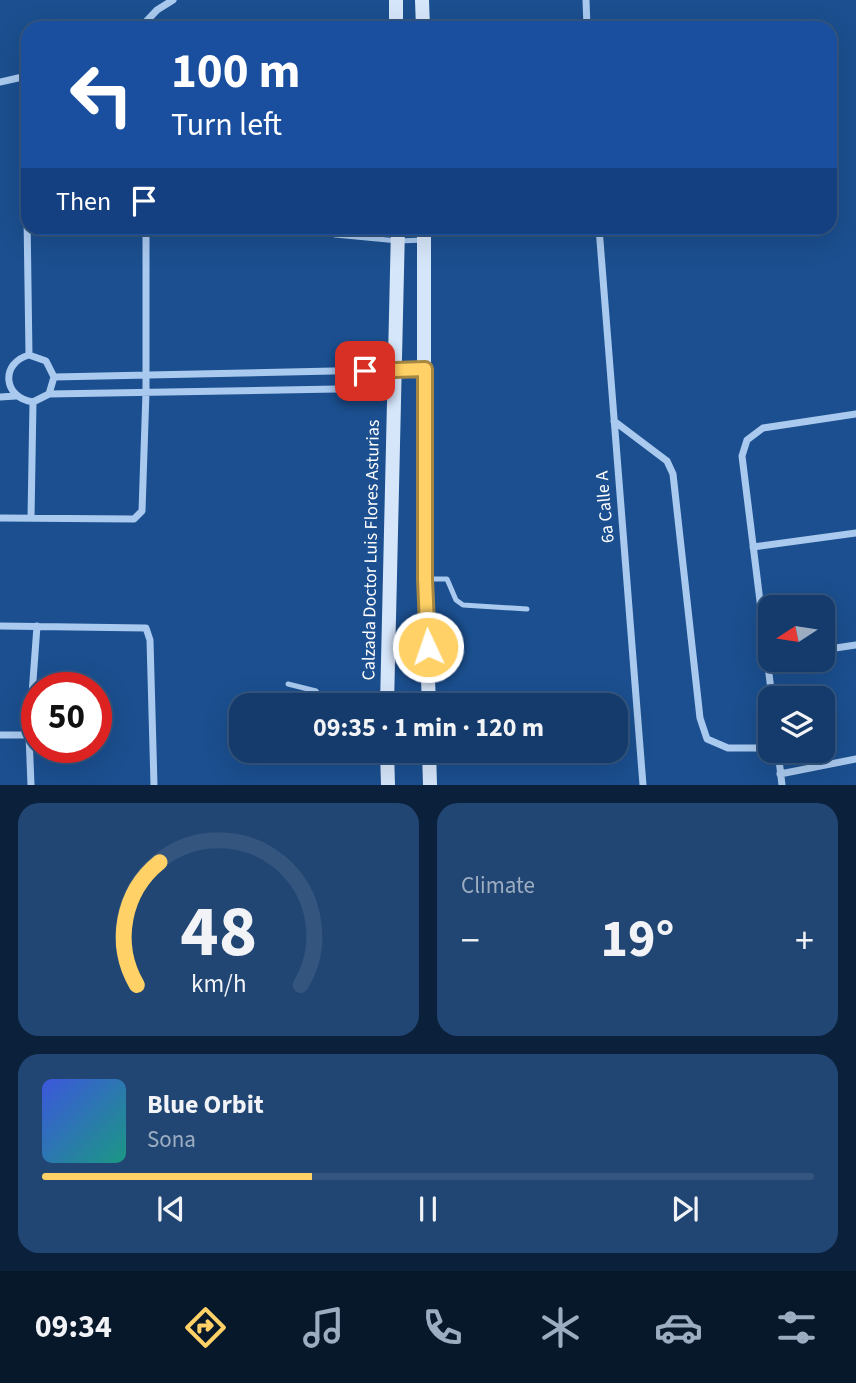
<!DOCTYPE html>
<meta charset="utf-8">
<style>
:root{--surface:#143b6b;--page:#214673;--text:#f1f3f6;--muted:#9dadc1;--line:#33557e;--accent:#ffd166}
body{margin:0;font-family:"Source Sans 3",sans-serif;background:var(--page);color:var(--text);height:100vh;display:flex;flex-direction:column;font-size:26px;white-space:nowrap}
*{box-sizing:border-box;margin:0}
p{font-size:23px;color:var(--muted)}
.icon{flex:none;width:38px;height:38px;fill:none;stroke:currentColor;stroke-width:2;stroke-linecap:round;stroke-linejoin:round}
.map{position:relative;height:785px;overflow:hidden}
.sheet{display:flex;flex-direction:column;gap:18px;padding:18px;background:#0b203b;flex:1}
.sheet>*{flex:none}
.top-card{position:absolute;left:21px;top:21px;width:816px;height:214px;border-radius:21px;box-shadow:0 7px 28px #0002,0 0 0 2px var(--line);background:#1a4fa0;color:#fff;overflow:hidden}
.needle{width:46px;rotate:258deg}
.buttons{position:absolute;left:758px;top:595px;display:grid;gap:14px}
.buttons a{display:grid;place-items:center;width:77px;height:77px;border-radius:14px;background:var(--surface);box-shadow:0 7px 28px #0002,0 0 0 2px var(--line);font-size:35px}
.speed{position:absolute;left:21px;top:672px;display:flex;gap:14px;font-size:35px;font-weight:700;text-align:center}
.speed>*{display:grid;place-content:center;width:91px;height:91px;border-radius:50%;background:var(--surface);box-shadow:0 7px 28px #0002,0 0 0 2px var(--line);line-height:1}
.speed .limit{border:10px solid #d22;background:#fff;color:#111}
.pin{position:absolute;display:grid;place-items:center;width:60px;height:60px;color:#fff;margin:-30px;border-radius:14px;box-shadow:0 4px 10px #0006}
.me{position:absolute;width:77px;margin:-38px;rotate:357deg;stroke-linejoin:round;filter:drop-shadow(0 0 5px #0008)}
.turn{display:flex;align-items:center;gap:24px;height:147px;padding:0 35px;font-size:32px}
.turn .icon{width:91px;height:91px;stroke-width:2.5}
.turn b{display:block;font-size:49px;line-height:60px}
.then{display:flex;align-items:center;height:66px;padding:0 35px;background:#0003;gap:14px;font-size:26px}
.big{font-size:52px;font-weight:700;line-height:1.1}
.sheet .tile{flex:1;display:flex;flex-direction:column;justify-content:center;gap:10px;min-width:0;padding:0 24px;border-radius:21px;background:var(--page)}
.sheet .dial{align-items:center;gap:0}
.dial svg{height:182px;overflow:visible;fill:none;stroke:var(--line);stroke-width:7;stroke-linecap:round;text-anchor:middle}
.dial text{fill:var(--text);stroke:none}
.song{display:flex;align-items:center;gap:21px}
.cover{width:84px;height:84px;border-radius:10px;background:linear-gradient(135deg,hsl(230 70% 55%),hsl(170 70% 35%))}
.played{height:7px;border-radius:4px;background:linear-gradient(90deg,var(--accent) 35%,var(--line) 35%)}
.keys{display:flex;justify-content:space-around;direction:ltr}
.heat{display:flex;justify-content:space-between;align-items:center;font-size:38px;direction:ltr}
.sheet .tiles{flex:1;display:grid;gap:18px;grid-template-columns:1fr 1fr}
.tile:last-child{grid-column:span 2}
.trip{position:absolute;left:229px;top:693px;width:399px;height:70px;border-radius:21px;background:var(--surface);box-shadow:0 7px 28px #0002,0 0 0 2px var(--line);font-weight:700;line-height:70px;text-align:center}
.tabs{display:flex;height:112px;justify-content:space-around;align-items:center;background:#08182b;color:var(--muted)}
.tabs .icon{width:49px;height:49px}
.tabs .current{color:var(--accent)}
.tabs b{font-size:32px;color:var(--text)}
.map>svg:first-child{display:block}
</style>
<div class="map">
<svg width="856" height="785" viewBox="0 0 856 785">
<rect width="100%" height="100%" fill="#1b4f8f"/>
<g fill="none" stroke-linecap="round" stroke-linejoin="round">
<path stroke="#a9c9ee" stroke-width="5" d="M335 235 398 241 424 240
M424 579H447L456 600 463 605 527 609
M288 684 316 691 327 705"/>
<path stroke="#a9c9ee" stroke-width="7" d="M586 0 587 28
M140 28 157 10 173 0
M25 77 29 355
M0 82 27 76
M599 228 643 785
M54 377 424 369
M49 394 54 377 46 361 29 355C0 363 3 398 33 402L49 394 393 388
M0 397 16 396
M614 421 667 461 673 474 700 718 707 739 728 748H770
M0 518 134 519 142 511 146 392V228
M31 518 33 402
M753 547 856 533
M0 626 146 628 150 640 154 785
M822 650 856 645
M772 698 742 456 747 440 763 428 856 414
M0 735H29
M778 751 782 785
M780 774 856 759
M31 785 29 735 37 626"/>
<path stroke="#d6e6fa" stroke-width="14" d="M396 0V28
M422 0 423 28
M424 228V579L429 705
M387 705 398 228
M387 751 388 785
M429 751 430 785"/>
</g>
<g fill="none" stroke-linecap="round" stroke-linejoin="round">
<defs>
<path id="route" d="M365 371 425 369V579L428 647"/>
</defs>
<use href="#route" stroke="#a68842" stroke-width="18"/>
<use href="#route" stroke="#ffd166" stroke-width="12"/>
</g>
<g text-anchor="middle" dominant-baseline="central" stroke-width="7" stroke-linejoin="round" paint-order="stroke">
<g font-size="18" fill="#fff" stroke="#1b4f8f">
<text transform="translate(605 507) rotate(-95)">6a Calle A</text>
<text transform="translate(371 550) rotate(-89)">Calzada Doctor Luis Flores Asturias</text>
</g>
</g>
</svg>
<div class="buttons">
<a><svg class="needle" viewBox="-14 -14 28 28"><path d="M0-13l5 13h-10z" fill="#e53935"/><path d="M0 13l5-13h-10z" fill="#9dadc1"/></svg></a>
<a><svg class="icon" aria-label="layers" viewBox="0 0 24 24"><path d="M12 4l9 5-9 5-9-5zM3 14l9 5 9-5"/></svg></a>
</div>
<div class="speed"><div class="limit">50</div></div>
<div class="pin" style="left:365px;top:371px;background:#d93025"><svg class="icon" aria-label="arrive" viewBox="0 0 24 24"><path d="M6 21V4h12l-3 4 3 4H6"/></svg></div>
<svg class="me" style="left:428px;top:647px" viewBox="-20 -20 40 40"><circle r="17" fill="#ffd166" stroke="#fff" stroke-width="3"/><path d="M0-11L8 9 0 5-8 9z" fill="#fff"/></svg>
<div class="trip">09:35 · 1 min · 120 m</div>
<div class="top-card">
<div class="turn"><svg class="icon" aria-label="left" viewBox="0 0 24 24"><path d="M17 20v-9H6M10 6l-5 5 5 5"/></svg><div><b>100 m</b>Turn left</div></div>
<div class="then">Then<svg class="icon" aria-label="arrive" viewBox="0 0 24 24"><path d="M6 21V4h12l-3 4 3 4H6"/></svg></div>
</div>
</div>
<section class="sheet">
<div class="tiles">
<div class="tile dial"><svg viewBox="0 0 100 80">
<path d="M14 69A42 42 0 1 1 86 69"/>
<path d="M14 69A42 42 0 0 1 24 15" stroke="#ffd166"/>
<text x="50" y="56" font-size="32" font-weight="700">48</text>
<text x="50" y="72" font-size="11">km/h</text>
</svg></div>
<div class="tile"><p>Climate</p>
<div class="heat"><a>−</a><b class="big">19°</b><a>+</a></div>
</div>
<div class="tile">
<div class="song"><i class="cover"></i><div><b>Blue Orbit</b><p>Sona</p></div></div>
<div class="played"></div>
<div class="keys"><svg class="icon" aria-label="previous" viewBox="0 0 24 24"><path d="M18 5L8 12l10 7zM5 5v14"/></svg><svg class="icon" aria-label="pause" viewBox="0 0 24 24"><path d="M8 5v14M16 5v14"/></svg><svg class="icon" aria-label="next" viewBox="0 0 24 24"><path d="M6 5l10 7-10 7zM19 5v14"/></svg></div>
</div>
</div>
</section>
<nav class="tabs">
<b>09:34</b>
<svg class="icon current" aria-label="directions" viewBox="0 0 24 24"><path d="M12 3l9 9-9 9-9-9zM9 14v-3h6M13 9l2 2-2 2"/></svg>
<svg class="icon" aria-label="music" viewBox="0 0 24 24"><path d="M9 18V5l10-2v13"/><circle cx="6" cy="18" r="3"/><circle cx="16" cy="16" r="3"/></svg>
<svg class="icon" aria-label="phone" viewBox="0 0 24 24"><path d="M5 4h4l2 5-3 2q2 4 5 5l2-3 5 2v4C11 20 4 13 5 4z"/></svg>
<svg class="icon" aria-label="climate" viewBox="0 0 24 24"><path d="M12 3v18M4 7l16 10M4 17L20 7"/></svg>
<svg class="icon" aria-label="car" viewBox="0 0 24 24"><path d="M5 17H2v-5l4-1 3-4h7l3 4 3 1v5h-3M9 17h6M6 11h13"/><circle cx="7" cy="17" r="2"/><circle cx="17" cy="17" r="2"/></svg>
<svg class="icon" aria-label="filters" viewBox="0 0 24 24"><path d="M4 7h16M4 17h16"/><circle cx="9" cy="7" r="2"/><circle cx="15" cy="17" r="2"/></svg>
</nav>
